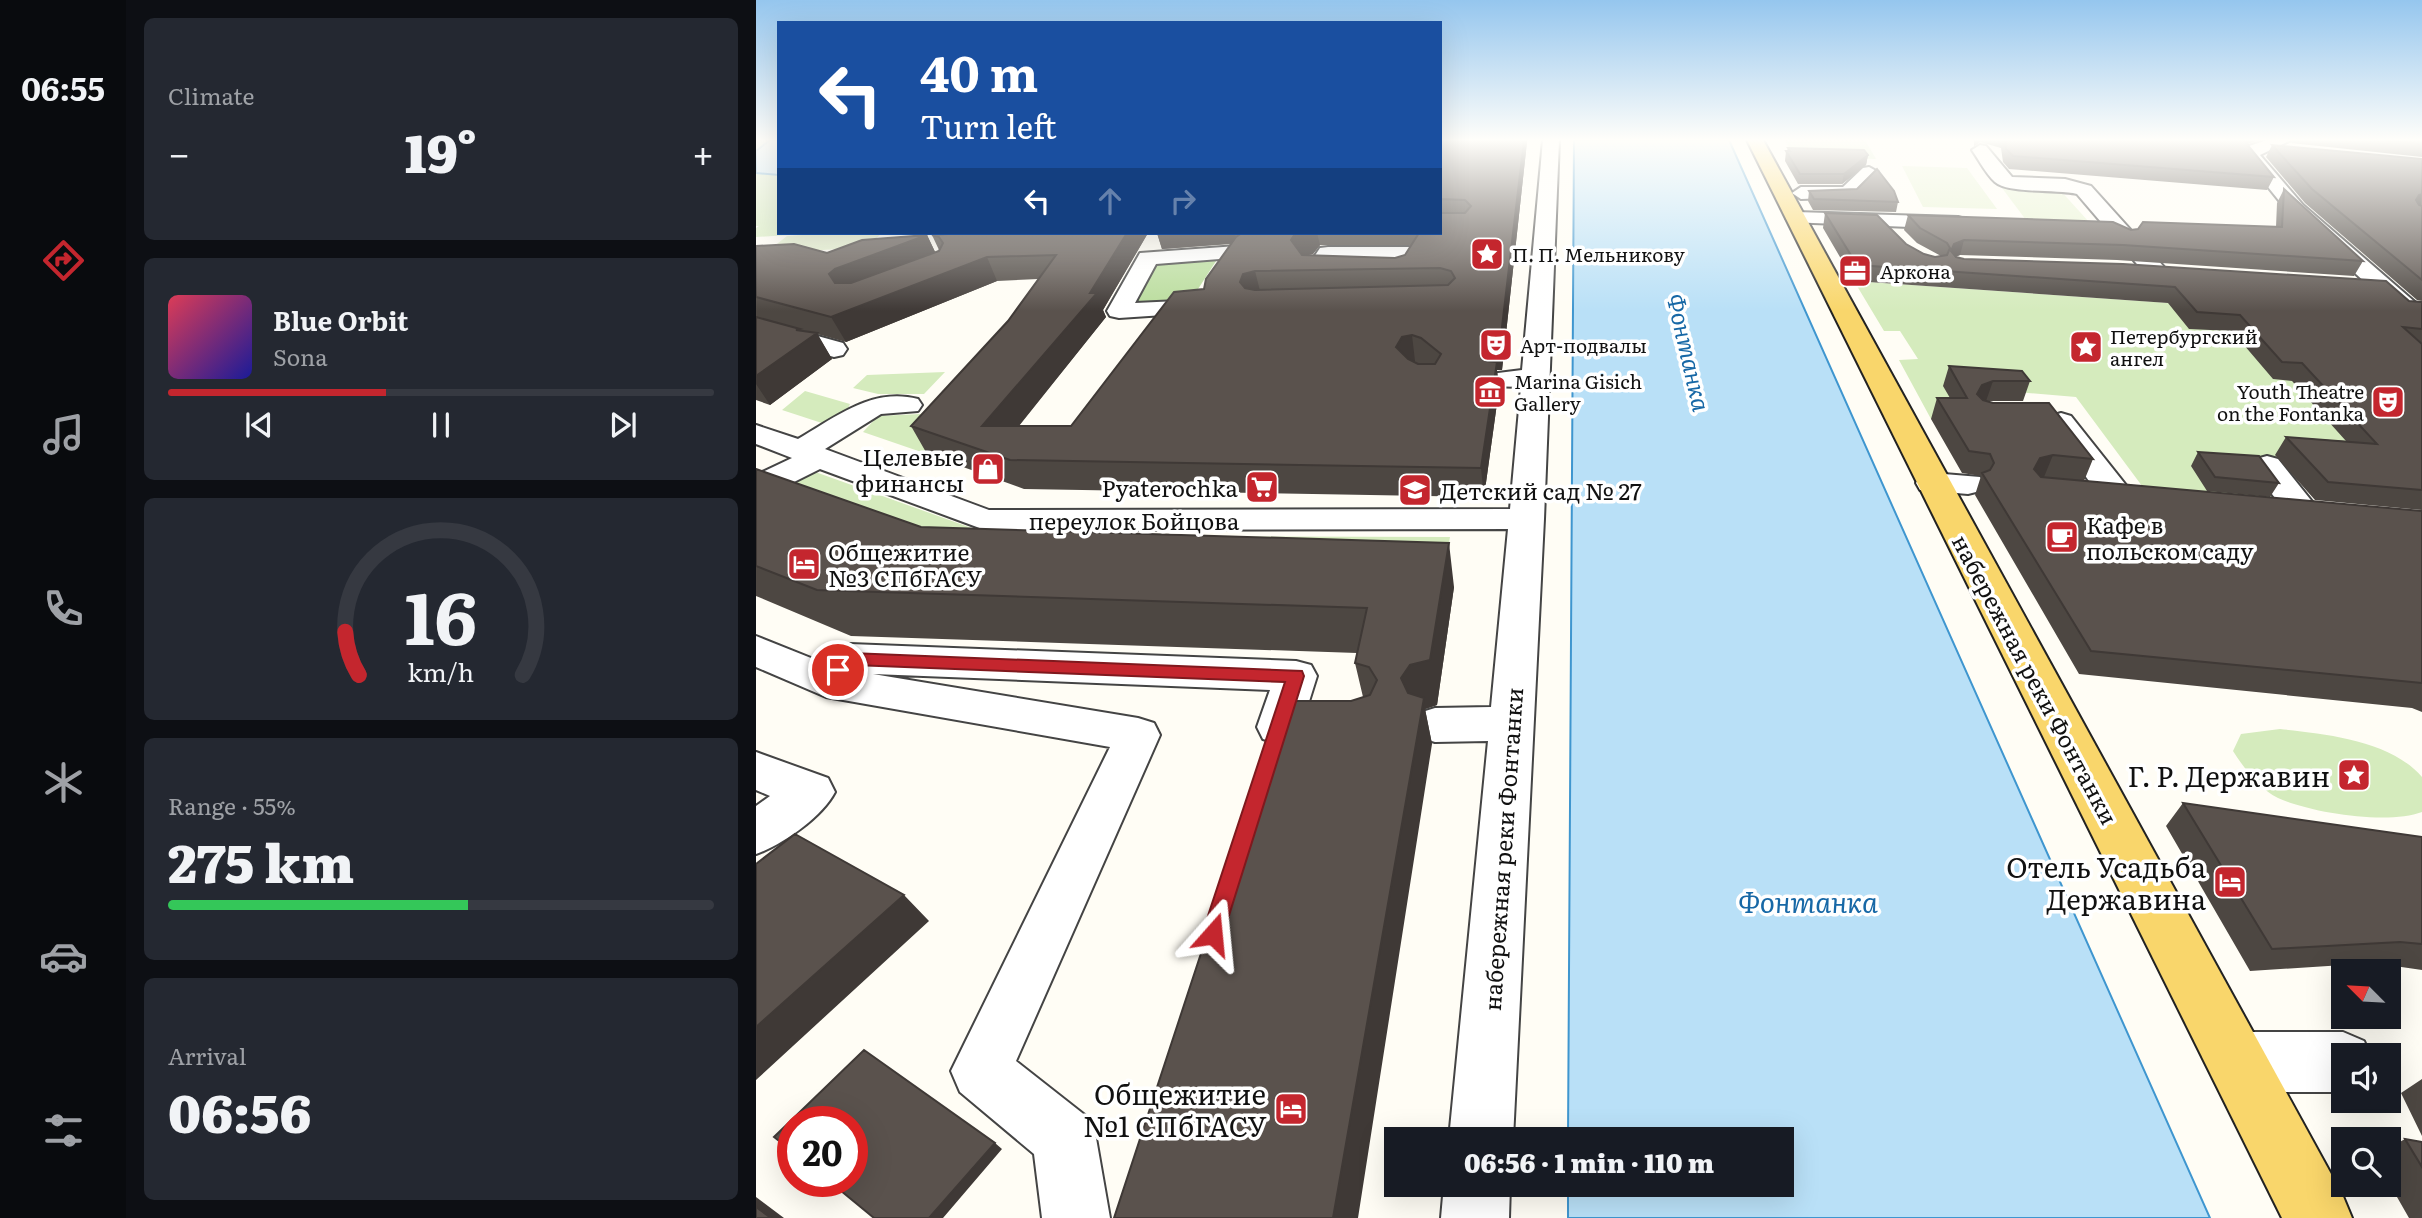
<!DOCTYPE html>
<meta charset="utf-8">
<style>
:root{--surface:#171b24;--page:#242831;--text:#f1f3f6;--muted:#9ea1a6;--line:#363941;--accent:#c4262e}
body{margin:0;font-family:Literata,serif;background:var(--page);color:var(--text);height:100vh;display:flex;flex-direction:column;font-size:26px;white-space:nowrap}
*{box-sizing:border-box;margin:0}
p{font-size:23px;color:var(--muted)}
.icon{flex:none;width:38px;height:38px;fill:none;stroke:currentColor;stroke-width:2;stroke-linecap:round;stroke-linejoin:round}
.map{position:relative;flex:1;overflow:hidden}
.details{display:flex;flex-direction:column;gap:18px;padding:18px;background:#0d0f14;width:630px}
.details>*{flex:none}
.hud{position:absolute;left:21px;top:21px;width:665px;height:214px;border-radius:0px;box-shadow:0 7px 28px #0002;background:#1a4fa0;color:#fff;overflow:hidden}
.needle{width:46px;rotate:294deg}
.buttons{position:absolute;left:1575px;top:959px;display:grid;gap:14px}
.buttons a{display:grid;place-items:center;width:70px;height:70px;border-radius:0px;background:var(--surface);box-shadow:0 7px 28px #0002;font-size:35px}
.speed{position:absolute;left:21px;top:1106px;display:flex;gap:14px;font-size:35px;font-weight:700;text-align:center}
.speed>*{display:grid;place-content:center;width:91px;height:91px;border-radius:50%;background:var(--surface);box-shadow:0 7px 28px #0002;line-height:1}
.speed .limit{border:10px solid #d22;background:#fff;color:#111}
.pin{position:absolute;display:grid;place-items:center;width:60px;height:60px;color:#fff;margin:-30px;border:4px solid #fff;border-radius:50%;box-shadow:0 2px 7px #0007}
.me{position:absolute;width:77px;margin:-38px;rotate:18deg;stroke-linejoin:round;filter:drop-shadow(0 0 5px #0008)}
.turn{display:flex;align-items:center;gap:24px;height:147px;padding:0 28px;font-size:32px}
.turn .icon{width:91px;height:91px;stroke-width:2.5}
.turn b{display:block;font-size:49px;line-height:60px}
.lanes{display:flex;align-items:center;height:66px;padding:0 28px;background:#0003;justify-content:center;gap:35px;direction:ltr}
.lanes .off{opacity:.35}
.big{font-size:52px;font-weight:800;line-height:1.1}
.details .card{flex:1;display:flex;flex-direction:column;justify-content:center;gap:10px;min-width:0;padding:0 24px;border-radius:10px;background:var(--page)}
.details .dial{align-items:center;gap:0}
.dial svg{height:182px;overflow:visible;fill:none;stroke:var(--line);stroke-width:7;stroke-linecap:round;text-anchor:middle}
.dial text{fill:var(--text);stroke:none}
.song{display:flex;align-items:center;gap:21px}
.cover{width:84px;height:84px;border-radius:10px;background:linear-gradient(135deg,hsl(350 70% 55%),hsl(240 70% 35%))}
.played{height:7px;border-radius:4px;background:linear-gradient(90deg,var(--accent) 40%,var(--line) 40%)}
.keys{display:flex;justify-content:space-around;direction:ltr}
.heat{display:flex;justify-content:space-between;align-items:center;font-size:38px;direction:ltr}
.charge{height:10px;border-radius:5px;background:linear-gradient(90deg,#34c759 55%,var(--line) 0)}
.trip{position:absolute;left:628px;top:1127px;width:410px;height:70px;border-radius:0px;background:var(--surface);box-shadow:0 7px 28px #0002;font-weight:800;line-height:70px;text-align:center}
main{display:flex;flex:1;min-height:0}
.tabs{display:flex;flex-direction:column;width:126px;justify-content:space-around;align-items:center;background:#090b0e;color:var(--muted)}
.tabs .icon{width:49px;height:49px}
.tabs .current{color:var(--accent)}
.tabs b{font-size:32px;color:var(--text)}
.map>svg:first-child{display:block}
</style>
<main>
<nav class="tabs">
<b>06:55</b>
<svg class="icon current" aria-label="directions" viewBox="0 0 24 24"><path d="M12 3l9 9-9 9-9-9zM9 14v-3h6M13 9l2 2-2 2"/></svg>
<svg class="icon" aria-label="music" viewBox="0 0 24 24"><path d="M9 18V5l10-2v13"/><circle cx="6" cy="18" r="3"/><circle cx="16" cy="16" r="3"/></svg>
<svg class="icon" aria-label="phone" viewBox="0 0 24 24"><path d="M5 4h4l2 5-3 2q2 4 5 5l2-3 5 2v4C11 20 4 13 5 4z"/></svg>
<svg class="icon" aria-label="climate" viewBox="0 0 24 24"><path d="M12 3v18M4 7l16 10M4 17L20 7"/></svg>
<svg class="icon" aria-label="car" viewBox="0 0 24 24"><path d="M5 17H2v-5l4-1 3-4h7l3 4 3 1v5h-3M9 17h6M6 11h13"/><circle cx="7" cy="17" r="2"/><circle cx="17" cy="17" r="2"/></svg>
<svg class="icon" aria-label="filters" viewBox="0 0 24 24"><path d="M4 7h16M4 17h16"/><circle cx="9" cy="7" r="2"/><circle cx="15" cy="17" r="2"/></svg>
</nav>
<section class="details">
<div class="card"><p>Climate</p>
<div class="heat"><a>−</a><b class="big">19°</b><a>+</a></div>
</div>
<div class="card">
<div class="song"><i class="cover"></i><div><b>Blue Orbit</b><p>Sona</p></div></div>
<div class="played"></div>
<div class="keys"><svg class="icon" aria-label="previous" viewBox="0 0 24 24"><path d="M18 5L8 12l10 7zM5 5v14"/></svg><svg class="icon" aria-label="pause" viewBox="0 0 24 24"><path d="M8 5v14M16 5v14"/></svg><svg class="icon" aria-label="next" viewBox="0 0 24 24"><path d="M6 5l10 7-10 7zM19 5v14"/></svg></div>
</div>
<div class="card dial"><svg viewBox="0 0 100 80">
<path d="M14 69A42 42 0 1 1 86 69"/>
<path d="M14 69A42 42 0 0 1 8 50" stroke="#c4262e"/>
<text x="50" y="56" font-size="32" font-weight="700">16</text>
<text x="50" y="72" font-size="11">km/h</text>
</svg></div>
<div class="card"><p>Range · 55%</p><b class="big">275 km</b><div class="charge"></div></div>
<div class="card"><p>Arrival</p><b class="big">06:56</b></div>
</section>
<div class="map">
<svg width="1666" height="1218" viewBox="0 0 1666 1218">
<rect width="100%" height="100%" fill="#fffdf5"/>
<path fill="#d5ebbd" d="M0 140H23V233H64L0 237V228L3 226H0Z
M1029 140H1109L1120 159 1038 157Z
M1098 281 1413 303 1493 332 1536 381 1666 467 1520 455 1556 505 1389 490 1320 397 1188 386 1206 419H1175L1143 360 1162 359 1144 331H1128Z
M189 372 168 394H122L97 388 111 375Z
M49 391 94 404 91 411 75 426 26 410Z
M206 412 171 454 107 432 122 416Z
M51 469 224 531 251 536 694 537 689 566 221 553 25 482Z
M1524 729C1570 734 1634 740 1666 777V812C1632 825 1555 813 1522 798 1503 789 1488 768 1477 751L1485 734Z"/>
<path fill="#b9dc9c" d="M462 258 435 300 379 302 401 262Z"/>
<path fill="#e6f2cf" d="M1146 166 1211 168 1241 209 1167 207Z
M1246 188 1304 190 1333 222 1270 220Z
M73 233H126L111 247 8 254 31 236Z"/>
<path fill="#b9e0f7" stroke="#3f96cf" stroke-width="2" d="M14 140H23V175L0 173V151Z
M818 140H973L1454 1218H812V1185H1026V1139H812Z"/>
<g fill="none" stroke-linecap="round" stroke-linejoin="round">
<defs>
<path id="minor" d="M787 140H803L788 519 757 1139H693L732 741 679 742 663 737 657 725 663 713 679 708 735 707 752 529 229 530 64 469 12 495 0 498V475L36 458 0 444V425L42 439C80 417 116 387 162 399L166 405 162 411 125 414 69 449 233 510 754 509 765 387 734 386 730 380 734 374 766 370Z
M1511 140H1535L1504 155 1547 205 1660 303H1666V317L1645 315 1533 213 1487 156 1490 147Z
M1224 145 1230 146 1256 177 1309 179 1335 186 1408 267 1411 272 1408 277H1392L1321 194C1302 189 1252 194 1239 182 1230 174 1223 160 1216 150Z
M1113 167 1122 172 1099 197 1045 199 1036 193 1045 187H1087L1107 168Z
M1040 212 1202 217 1209 219 1212 223 1209 227 1202 229 1033 222 1030 218 1033 214Z
M481 246 489 247 492 252 489 257 400 264 379 303 444 300 453 302 456 307 453 312 363 318 354 316 351 311 384 253Z
M572 247H653L661 248 664 253 650 277H608L605 272 608 267 635 265 638 259H578L573 268H557L554 263 564 248Z
M0 319 87 343 91 349 87 355 78 357 0 335Z
M1305 413 1315 416 1373 489 1378 496 1373 503 1361 506 1349 503 1290 422 1295 416Z
M1511 456 1522 459 1558 504 1563 511 1558 518 1546 521 1534 518 1495 466 1500 459Z
M1176 473 1224 477 1228 484 1224 491 1212 494 1164 490 1160 483 1164 476Z
M0 636 65 662 80 649 94 644 540 661 555 665 561 676 545 727 539 739 523 744 507 739 501 727 514 690 117 674 382 718 398 723 404 735 260 1061 330 1116 340 1138 354 1218H286L278 1154 204 1092 195 1071 354 747 70 697 0 667Z
M0 752 72 778 79 792C66 817 26 845 0 854V806L14 796 0 790Z
M1482 1032H1587L1608 1041 1614 1055H1587V1092H1482L1461 1083 1452 1062 1461 1041Z
M688 1185H754L753 1218H685Z"/>
<path id="major" d="M991 140H1007L1586 1194 1596 1218H1526Z"/>
</defs>
<use href="#minor" stroke="#444" stroke-width="4"/>
<use href="#major" stroke="#222" stroke-width="4"/>
<use href="#minor" fill="#fff" fill-rule="evenodd"/>
<use href="#major" fill="#f9d66b" fill-rule="evenodd"/>
</g>
<path fill="#4d4742" fill-rule="evenodd" d="M684 140 771 142 746 370H741L743 389 728 497 268 489 171 454 155 426 252 321 282 279 241 281 90 342 61 334 76 359 14 405 0 400V246L71 253 171 235 179 252 183 250 176 235 392 233 347 310 350 317 263 426H315L448 289 475 244 406 249 401 233H684ZM564 245H655L649 255 639 258 550 255 557 254Z
M1218 140H1502L1491 144 1518 177 1511 190 1253 169 1247 162 1245 148 1224 142 1218 146Z
M1537 140H1666V157L1535 143Z
M1516 145 1666 159V301L1661 300 1549 203 1510 157Z
M1032 148 1112 155 1110 165 1086 184H1042L1029 161 1030 151H1031Z
M1528 189 1607 261 1598 276 1361 260 1204 255 1199 257 1208 259 1666 302V510L1559 500 1519 455 1530 437 1590 441 1536 381 1517 379 1476 331 1433 329 1412 303 1098 281 1067 228 1069 213 1150 244 1168 254 1179 257 1185 256 1161 243 1148 230 1152 215 1375 230 1520 227 1521 203Z
M1053 191 1142 202 1140 212 1057 210 1052 201Z
M1193 366 1274 381 1267 401H1231L1337 459 1328 481 1287 478 1666 511V712L1656 708 1323 674 1219 495 1225 476 1206 473 1175 419 1181 398H1194L1187 386Z
M1442 452 1523 483 1514 497 1451 491 1435 466Z
M0 469 165 527 698 587 681 705 669 709 676 744 595 701 607 697 599 663 601 653 95 636 0 596Z
M1427 803 1666 837V970L1618 963 1494 971 1410 826Z
M1666 1079V1136L1645 1093Z
M1649 1139 1666 1142V1218H1653L1633 1183V1148Z"/>
<path fill="#3f3936" d="M768 140H771V142L746 370H741L743 389 728 497 725 468 734 371 726 352Z
M1219 140H1225L1224 142 1218 146Z
M1491 140H1502L1489 145Z
M1112 155 1110 165 1086 184 1088 174Z
M1666 194 1665 206 1655 208 1663 195Z
M371 233H392L347 310 350 317 240 454 226 426 334 293Z
M401 233H479L481 243 406 249Z
M544 233H561L564 245 557 254 544 257 535 240 539 234Z
M171 235 182 258 87 298 73 274 79 269Z
M1208 240 1204 255 1194 259 1195 251 1198 244Z
M231 257 241 281 90 342 75 317Z
M499 271 505 295 494 299 484 282 487 274Z
M44 329 51 340 61 333 76 359 14 405 0 384V376L40 330Z
M656 335 659 361 649 363 640 347 646 337Z
M1237 381 1230 401 1219 405 1221 394 1226 385Z
M1297 455 1288 477 1275 480 1278 469 1284 458Z
M693 543 698 587 681 705 669 709 676 744 602 1218H577L655 724 645 678Z
M148 895 173 921 0 1080V1027Z
M239 1143 246 1149 187 1218H173Z
M0 1197 28 1218H15L0 1207Z"/>
<path fill="#5a524d" stroke="#3f3936" stroke-width="2" fill-rule="evenodd" d="M684 140H768L744 344 732 345 726 352 730 361 741 362 725 468 254 460 155 426 252 321 300 255 231 257 75 317 0 297V246L38 244 71 253 106 240 171 235 79 269 73 274 79 283H95L183 251 187 243 183 237 176 235 208 233H371L334 293H341L226 426H315L418 292 448 289 450 279 480 237 486 233H544L539 234 535 240 546 255 639 258 649 255 663 233H684V213H709L715 206 709 200 684 199ZM684 268 695 271 699 278 692 285 499 290 489 288 484 282 487 274 499 271ZM656 335 665 338 685 354 679 364H662L652 359 640 347 646 337Z
M1249 140H1491L1490 143 1518 177 1257 156 1250 149Z
M1628 140H1666V144Z
M1516 145 1666 159V194L1663 195 1660 200 1663 205 1666 206V280L1556 189Z
M1032 148 1108 150 1112 155 1088 174H1044L1030 151H1034Z
M1121 169 1138 191 1142 202 1058 199 1053 191 1101 189Z
M1528 189 1607 261 1367 245 1208 240 1198 244 1195 251 1200 257 1208 259 1367 264 1630 281 1653 301 1666 302V329L1647 327 1666 344V490L1572 482 1530 437 1621 444 1546 363 1526 362 1484 315 1441 312 1419 287 1101 265 1069 213 1121 215 1150 244 1168 254 1179 257 1191 255 1194 248 1191 243 1164 228 1152 215 1357 222 1375 230 1382 229 1387 222 1526 227Z
M0 317 44 329 40 330 61 333 0 376Z
M1193 366 1266 371 1274 381H1237L1226 385 1221 394 1227 400 1237 403H1293L1337 459 1297 455 1284 458 1278 469 1285 477 1666 511V683L1335 651 1226 473 1234 470 1238 463 1234 454 1213 451 1181 398H1211Z
M1442 452 1503 456 1523 483 1459 477Z
M0 469 165 527 693 543 674 660 654 665 645 678 652 693 668 698 577 1218H358L528 701H595L614 695 621 680 613 667 599 663 611 608 61 590 0 566Z
M1427 803 1666 837V944L1644 942 1516 949Z
M39 834 148 895 0 1027V864Z
M108 1050 239 1143 173 1218H118L73 1181H96V1122H37V1152L18 1137Z
M1649 1139 1666 1142V1167Z
M0 1207 15 1218H0Z"/>
<linearGradient id="sky" x2="0" y2="1"><stop stop-color="#95c6ee"/><stop offset="0.45" stop-color="#fffefa"/><stop offset="1" stop-color="#fffefa" stop-opacity="0"/></linearGradient>
<rect width="1666" height="311" fill="url(#sky)"/>
<path fill="#c4262e" stroke="#7f191e" stroke-width="2" d="M94 653 546 671 548 676 465 941 457 944 449 941 446 934 529 682 98 665 88 675H76L73 670 88 655Z"/>
<defs>
<symbol id="sight-square" viewBox="-11 -11 22 22"><rect x="-9" y="-9" width="18" height="18" rx="4" fill="#c4262e" stroke="#fff"/><path d="M0-6L1.8-2.2L6-1.7L2.9 1.2L3.7 5.4L0 3.3L-3.7 5.4L-2.9 1.2L-6-1.7L-1.8-2.2Z" fill="#fff"/></symbol>
<symbol id="office-square" viewBox="-11 -11 22 22"><rect x="-9" y="-9" width="18" height="18" rx="4" fill="#c4262e" stroke="#fff"/><path d="M-6-3h4V-5.5h4V-3h4V5H-6ZM-1-4.5V-3h2v-1.5ZM-6 0V1H6V0Z" fill="#fff"/></symbol>
<symbol id="theatre-square" viewBox="-11 -11 22 22"><rect x="-9" y="-9" width="18" height="18" rx="4" fill="#c4262e" stroke="#fff"/><path d="M-5-5.5Q0-4 5-5.5V0Q5 5 0 6Q-5 5-5 0ZM-3.3-2.5H-1v1.5H-3.3ZM1-2.5H3.3v1.5H1ZM-2.8 1Q0 5.5 2.8 1Z" fill="#fff"/></symbol>
<symbol id="museum-square" viewBox="-11 -11 22 22"><rect x="-9" y="-9" width="18" height="18" rx="4" fill="#c4262e" stroke="#fff"/><path d="M0-6L6-3V-2H-6V-3ZM-5-1h2V3h-2ZM-1-1h2V3h-2ZM3-1h2V3H3ZM-6 4H6V6H-6Z" fill="#fff"/></symbol>
<symbol id="shop-square" viewBox="-11 -11 22 22"><rect x="-9" y="-9" width="18" height="18" rx="4" fill="#c4262e" stroke="#fff"/><path d="M-5-2.5h2.3a2.7 3.5 0 0 1 5.4 0H5L5.5 6h-11ZM-1.5-2.5h3a1.5 2.3 0 0 0-3 0Z" fill="#fff"/></symbol>
<symbol id="supermarket-square" viewBox="-11 -11 22 22"><rect x="-9" y="-9" width="18" height="18" rx="4" fill="#c4262e" stroke="#fff"/><path d="M-6-5.5h2.5l.6 2H6L4.5 2H-2.5L-4.4-4H-6ZM-1.5 3.2a1.3 1.3 0 1 0 .1 0ZM3 3.2a1.3 1.3 0 1 0 .1 0Z" fill="#fff"/></symbol>
<symbol id="school-square" viewBox="-11 -11 22 22"><rect x="-9" y="-9" width="18" height="18" rx="4" fill="#c4262e" stroke="#fff"/><path d="M0-5L7-2L0 1L-7-2ZM-4 1L0 2.5L4 1V4Q0 6-4 4Z" fill="#fff"/></symbol>
<symbol id="cafe-square" viewBox="-11 -11 22 22"><rect x="-9" y="-9" width="18" height="18" rx="4" fill="#c4262e" stroke="#fff"/><path d="M-5.5-4.5H6V0H3Q3 3.5 0 3.5H-2.5Q-5.5 3.5-5.5 0ZM3-3.2v2h1.7v-2ZM-6 4.5H4V6H-6Z" fill="#fff"/></symbol>
<symbol id="hotel-square" viewBox="-11 -11 22 22"><rect x="-9" y="-9" width="18" height="18" rx="4" fill="#c4262e" stroke="#fff"/><path d="M-6-4.5h1.5V1H6V5H4.5V3h-9V5H-6ZM-4 0a1.8 1.8 0 1 1 3.6 0ZM.5 0V-2.5h3Q6-2.5 6 0Z" fill="#fff"/></symbol>
</defs>
<g fill-rule="evenodd">
<use href="#sight-square" x="712" y="235" width="38" height="38"/>
<use href="#office-square" x="1080" y="252" width="38" height="38"/>
<use href="#theatre-square" x="721" y="326" width="38" height="38"/>
<use href="#sight-square" x="1311" y="328" width="38" height="38"/>
<use href="#museum-square" x="715" y="373" width="38" height="38"/>
<use href="#theatre-square" x="1613" y="383" width="38" height="38"/>
<use href="#shop-square" x="213" y="450" width="38" height="38"/>
<use href="#supermarket-square" x="487" y="468" width="38" height="38"/>
<use href="#school-square" x="640" y="471" width="38" height="38"/>
<use href="#cafe-square" x="1287" y="518" width="38" height="38"/>
<use href="#hotel-square" x="29" y="545" width="38" height="38"/>
<use href="#sight-square" x="1579" y="756" width="38" height="38"/>
<use href="#hotel-square" x="1455" y="863" width="38" height="38"/>
<use href="#hotel-square" x="516" y="1090" width="38" height="38"/>
</g>
<g text-anchor="middle" dominant-baseline="central" stroke-width="7" stroke-linejoin="round" paint-order="stroke">
<g font-size="19" fill="#111" stroke="#fff" text-anchor="start">
<text x="756" y="254">П. П. Мельникову</text>
<text x="1124" y="271">Аркона</text>
<text x="1354" y="336">Петербургский<tspan x="1354" dy="22">ангел</tspan></text>
<text x="764" y="345">Арт-подвалы</text>
<text x="758" y="381">Marina Gisich<tspan x="758" dy="22">Gallery</tspan></text>
<text x="1608" y="391" text-anchor="end">Youth Theatre<tspan x="1608" dy="22">on the Fontanka</tspan></text>
</g>
<g font-size="23" fill="#111" stroke="#fff" text-anchor="start">
<text x="208" y="456" text-anchor="end">Целевые<tspan x="208" dy="26">финансы</tspan></text>
<text x="482" y="487" text-anchor="end">Pyaterochka</text>
<text x="684" y="490">Детский сад № 27</text>
<text x="1330" y="524">Кафе в<tspan x="1330" dy="26">польском саду</tspan></text>
<text x="72" y="551">Общежитие<tspan x="72" dy="26">№3 СПбГАСУ</tspan></text>
</g>
<g font-size="23" fill="#111" stroke="#fff">
<text x="378" y="520">переулок Бойцова</text>
<text transform="translate(1280 679) rotate(62)">набережная реки Фонтанки</text>
<text transform="translate(746 849) rotate(-86)">набережная реки Фонтанки</text>
</g>
<g font-size="24" font-style="italic" fill="#1768a6" stroke="#fff">
<text transform="translate(934 352) rotate(77)">Фонтанка</text>
</g>
<g font-size="28" fill="#111" stroke="#fff" text-anchor="end">
<text x="1574" y="775">Г. Р. Державин</text>
<text x="1450" y="866">Отель Усадьба<tspan x="1450" dy="32">Державина</tspan></text>
<text x="510" y="1093">Общежитие<tspan x="510" dy="32">№1 СПбГАСУ</tspan></text>
</g>
<g font-size="28" font-style="italic" fill="#1768a6" stroke="#fff">
<text x="1052" y="901">Фонтанка</text>
</g>
</g>
</svg>
<div class="buttons">
<a><svg class="needle" viewBox="-14 -14 28 28"><path d="M0-13l5 13h-10z" fill="#e53935"/><path d="M0 13l5-13h-10z" fill="#9ea1a6"/></svg></a>
<a><svg class="icon" aria-label="sound" viewBox="0 0 24 24"><path d="M4 9h4l5-4v14l-5-4H4zM17 9q2 3 0 6"/></svg></a>
<a><svg class="icon" aria-label="search" viewBox="0 0 24 24"><circle cx="10" cy="10" r="6"/><path d="M15 15l6 6"/></svg></a>
</div>
<div class="speed"><div class="limit">20</div></div>
<div class="pin" style="left:82px;top:670px;background:#d93025"><svg class="icon" aria-label="arrive" viewBox="0 0 24 24"><path d="M6 21V4h12l-3 4 3 4H6"/></svg></div>
<svg class="me" style="left:457px;top:934px" viewBox="-20 -20 40 40"><path d="M0-17L14 15 0 8-14 15z" fill="#c4262e" stroke="#fff" stroke-width="4"/></svg>
<div class="trip">06:56 · 1 min · 110 m</div>
<div class="hud">
<div class="turn"><svg class="icon" aria-label="left" viewBox="0 0 24 24"><path d="M17 20v-9H6M10 6l-5 5 5 5"/></svg><div><b>40 m</b>Turn left</div></div>
<div class="lanes"><svg class="icon" aria-label="left" viewBox="0 0 24 24"><path d="M17 20v-9H6M10 6l-5 5 5 5"/></svg><svg class="icon off" aria-label="ahead" viewBox="0 0 24 24"><path d="M12 20V5M6 11l6-6 6 6"/></svg><svg class="icon off" aria-label="right" viewBox="0 0 24 24"><path d="M7 20v-9h11M14 6l5 5-5 5"/></svg></div>
</div>
</div>
</main>
